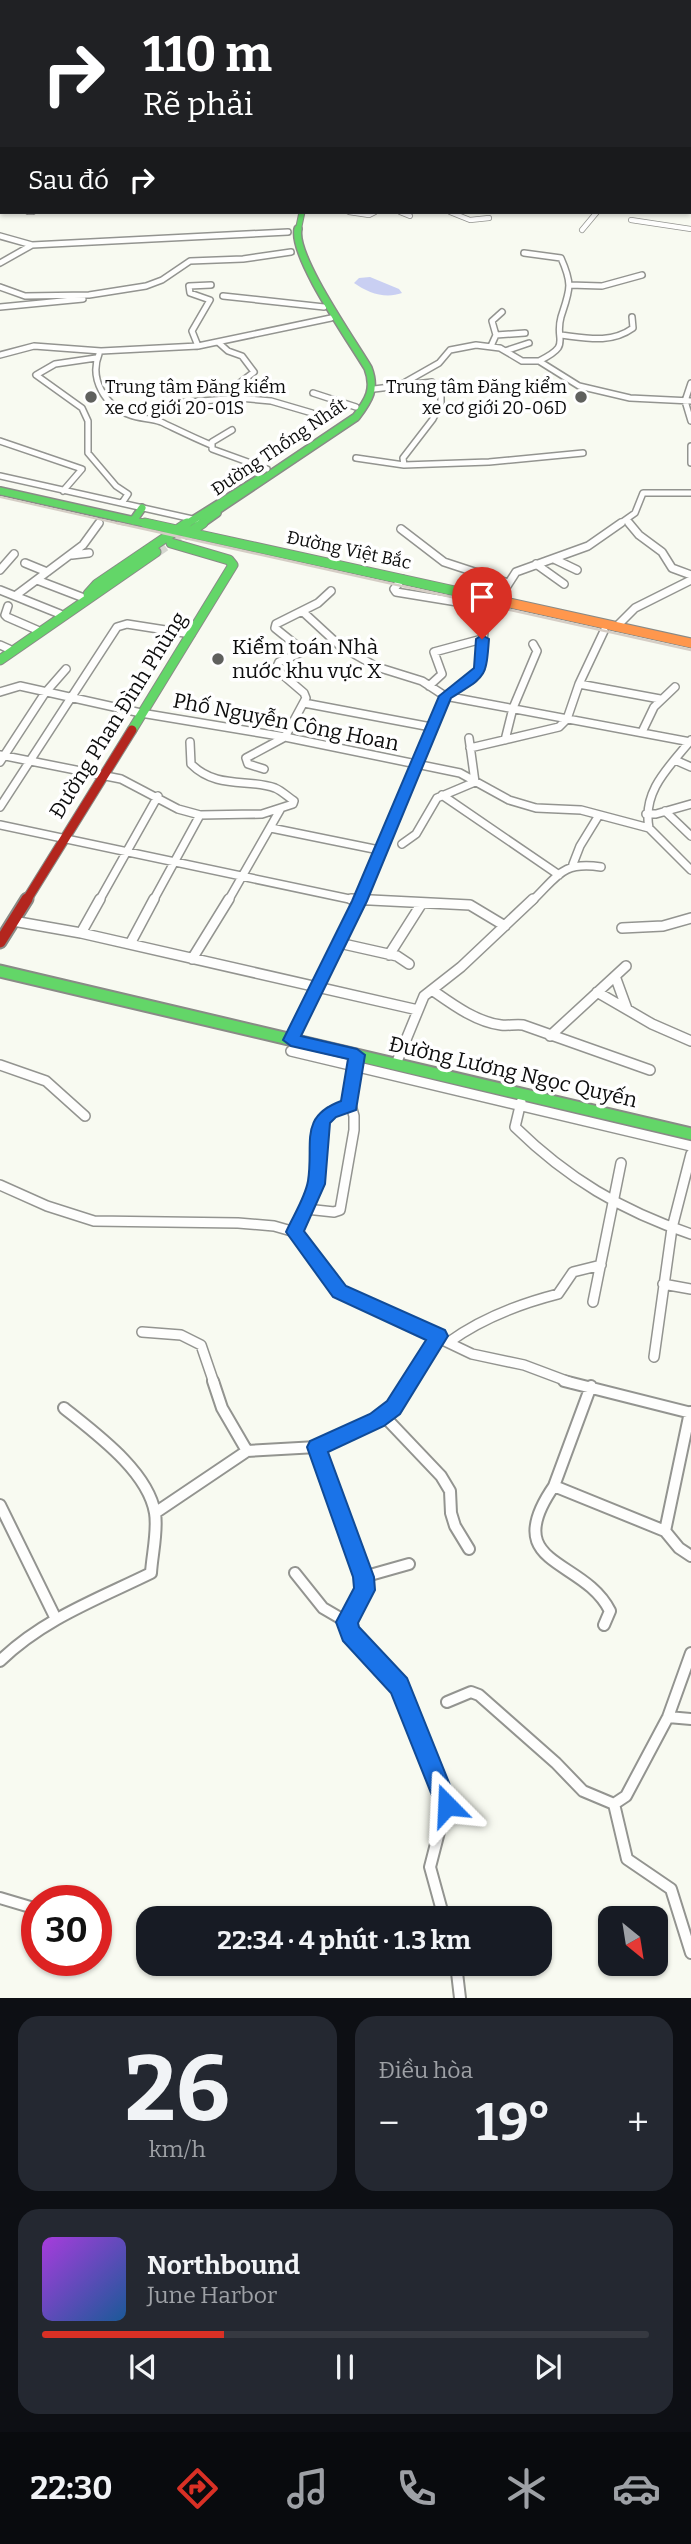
<!DOCTYPE html>
<html lang="vi">
<meta charset="utf-8">
<style>
:root{--surface:#171b24;--page:#242831;--text:#f1f3f6;--muted:#9ea1a6;--line:#363941;--accent:#d93025}
body{margin:0;font-family:Bitter,serif;background:var(--page);color:var(--text);height:100vh;display:flex;flex-direction:column;font-size:26px;white-space:nowrap}
*{box-sizing:border-box;margin:0}
p{font-size:23px;color:var(--muted)}
.icon{flex:none;width:38px;height:38px;fill:none;stroke:currentColor;stroke-width:2;stroke-linecap:round;stroke-linejoin:round}
.map{position:relative;height:1998px;overflow:hidden}
.panel{display:flex;flex-direction:column;gap:18px;padding:18px;background:#0d0f14;flex:1}
.panel>*{flex:none}
.top-card{position:absolute;left:0px;top:0px;width:691px;height:214px;box-shadow:0 2px 5px #0004;background:#202124;color:#fff;overflow:hidden}
.needle{width:46px;rotate:150deg}
.fabs{position:absolute;left:598px;top:1906px;display:grid;gap:14px}
.fabs a{display:grid;place-items:center;width:70px;height:70px;border-radius:14px;background:var(--surface);box-shadow:0 2px 5px #0004;font-size:35px}
.speed{position:absolute;left:21px;top:1885px;display:flex;gap:14px;font-size:35px;font-weight:700;text-align:center}
.speed>*{display:grid;place-content:center;width:91px;height:91px;border-radius:50%;background:var(--surface);box-shadow:0 2px 5px #0004;line-height:1}
.speed .limit{border:10px solid #d22;background:#fff;color:#111}
.pin{position:absolute;display:grid;place-items:center;width:60px;height:60px;color:#fff;margin:-72px -30px;border-radius:50% 50% 50% 0;rotate:-45deg;box-shadow:0 0 7px #0007}
.pin .icon{rotate:45deg}
.me{position:absolute;width:77px;margin:-38px;rotate:339deg;stroke-linejoin:round;filter:drop-shadow(0 0 5px #0008)}
.turn{display:flex;align-items:center;gap:24px;height:147px;padding:0 28px;font-size:32px}
.turn .icon{width:91px;height:91px;stroke-width:2.5}
.turn b{display:block;font-size:49px;line-height:60px}
.then{display:flex;align-items:center;height:66px;padding:0 28px;background:#0003;gap:14px;font-size:26px}
.big{font-size:52px;font-weight:700;line-height:1.1}
.panel .tile{flex:1;display:flex;flex-direction:column;justify-content:center;gap:10px;min-width:0;padding:0 24px;border-radius:21px;background:var(--page)}
.panel .dial{align-items:center;gap:0}
.dial b{font-size:91px;line-height:1}
.song{display:flex;align-items:center;gap:21px}
.cover{width:84px;height:84px;border-radius:10px;background:linear-gradient(135deg,hsl(280 70% 55%),hsl(210 70% 35%))}
.played{height:7px;border-radius:4px;background:linear-gradient(90deg,var(--accent) 30%,var(--line) 30%)}
.keys{display:flex;justify-content:space-around;direction:ltr}
.heat{display:flex;justify-content:space-between;align-items:center;font-size:38px;direction:ltr}
.panel .tiles{flex:1;display:grid;gap:18px;grid-template-columns:1fr 1fr}
.tile:last-child{grid-column:span 2}
.trip{position:absolute;left:136px;top:1906px;width:416px;height:70px;border-radius:21px;background:var(--surface);box-shadow:0 2px 5px #0004;font-weight:700;line-height:70px;text-align:center}
.tab-bar{display:flex;height:112px;justify-content:space-around;align-items:center;background:#090b0e;color:var(--muted)}
.tab-bar .icon{width:49px;height:49px}
.tab-bar .selected{color:var(--accent)}
.tab-bar b{font-size:32px;color:var(--text)}
.map>svg:first-child{display:block}
</style>
<div class="map">
<svg width="691" height="1998" viewBox="0 0 691 1998">
<rect width="100%" height="100%" fill="#f8faf1"/>
<path fill="#c9cff2" d="M370 277 399 289 402 293C385 299 368 293 354 283L359 278Z"/>
<g fill="none" stroke-linecap="round" stroke-linejoin="round">
<path stroke="#d5d6cf" stroke-width="11" stroke-dasharray="11 6" stroke-linecap="butt" d="M156 552 195 525"/>
<defs>
<path id="street-far4" d="M271 0 284 2
M115 1 120 2
M320 2 329 0
M0 99 2 97
M28 212H33
M349 212 369 215 375 212
M400 212 410 216
M450 212 470 220 489 218
M631 220 691 229
M582 230 597 212"/>
<path id="street-far3" d="M0 236 32 245
M524 253 561 258C573 285 570 289 561 317 554 342 573 344 539 361
M0 263 32 245 288 232
M569 285 602 286 642 275
M0 287 25 296 89 295 146 286 162 280 190 261 243 259 291 252
M223 296 324 307
M0 307 83 299
M496 335 525 333
M561 335C586 338 611 344 633 328L632 317
M219 343 228 351 242 356 254 372 237 385 236 398
M198 346 192 331 210 300 190 293 189 286 211 285
M491 346 496 335 492 321 502 312
M505 351 529 343
M99 354C89 379 105 406 130 415 140 419 151 418 161 422 178 430 194 438 211 445
M0 355 34 346 101 351 198 346 331 318
M96 358 55 364 36 375 82 408 88 421V453L116 486 128 494 122 503
M691 383 685 401 691 421
M402 384 439 363 450 350 476 345 500 348 522 361H539L579 386 630 398 691 401
M374 389 432 382 441 394V403L433 419 403 458 404 465 489 462 583 453
M313 393 356 407
M177 403 239 398 271 401 312 413
M232 430 212 442V449L267 469
M0 441 82 469 63 491
M691 446V463
M356 458 404 465
M0 476 197 520
M626 520 630 525
M618 525 635 513 643 493H691"/>
<path id="street-far2" d="M629 523 639 535 662 552 672 568 691 575
M401 529 444 562 508 583
M72 555 89 553
M554 559 577 570
M25 563 47 572
M536 564 564 584
M0 570 14 554
M37 580 84 598
M0 590 60 614
M15 596 83 545 99 523
M498 600 516 572 588 546 621 523
M8 606 5 615 7 617 37 630
M302 611 340 646 377 667 422 681 445 696 474 678 481 668 484 631 494 608 396 592 394 589 402 579
M616 627 635 608 691 580
M0 645 9 649
M579 684 660 699
M429 686 442 674 434 652 482 639
M0 692 20 686 141 713 285 737 460 773 509 800 536 808 581 810 649 828 691 870
M304 703 431 727
M642 732 654 707 675 687
M505 740 513 708 537 651 533 644
M470 748 559 727 567 719 579 684 604 631
M0 755 121 779 178 809 200 815 262 814 293 804 294 801C288 797 282 791 275 788 249 778 217 790 191 764L190 742
M675 760 691 767
M0 762 45 693 66 669
M264 769 248 764 246 758 285 737 306 698 304 693 276 669 279 662 300 653 301 649 275 628 276 624 318 603 331 591
M442 795 559 875
M0 807 117 627 127 624 191 634
M665 811 691 836
M646 814H656L691 804
M0 825 359 901
M271 828 379 850
M649 828C642 791 669 767 691 740
M402 844 416 834 437 798 475 782 469 738
M573 864 580 846 599 815
M99 901 158 796
M153 901 200 815
M228 901 280 810
M359 901 445 696 691 742
M532 901C558 876 562 861 601 867"/>
<path id="street-far1" d="M351 899 470 905 505 926
M13 921 81 933 418 1010
M622 928 663 926 691 918
M81 933 100 899
M339 943 397 956 409 964
M130 944 154 899
M389 955 422 903
M192 959 229 899
M615 976 627 1009
M432 990C452 1004 476 1022 501 1025 508 1026 515 1024 523 1025L650 1070
M597 992 652 1024 691 1041
M550 1036 626 966
M291 1040 360 899
M291 1051 691 1146
M396 1064 424 996 461 967 533 899
M0 1065 46 1081 85 1116
M521 1102 515 1127C567 1178 622 1211 691 1234
M0 1185 47 1206 94 1221 238 1223 274 1226 295 1232 340 1291 472 1354 524 1365 572 1383
M306 1209 334 1212 340 1210 354 1130V1116L348 1095 356 1061
M295 1232 317 1184 322 1120 330 1112 350 1105
M663 1284 691 1289
M593 1302 621 1163
M142 1332 181 1335 201 1345 214 1383
M449 1342C482 1318 519 1304 558 1294L573 1272 601 1265
M654 1357 672 1228 691 1154
M411 1383 438 1336"/>
<path id="street" d="M213 1381 222 1408 247 1451
M564 1381 691 1413
M591 1386 554 1486 665 1531 679 1548 691 1556
M383 1415 441 1476 450 1491 451 1513 455 1526 469 1549
M317 1447 363 1577 364 1590 347 1622 351 1633 399 1686 447 1801 430 1867 444 1918
M554 1486C498 1567 583 1557 610 1611L604 1625
M0 1505 55 1617
M155 1513 247 1451 317 1447 377 1420 393 1408 412 1381
M665 1531 690 1412
M295 1573 323 1608 347 1622
M363 1577 409 1564
M0 1661C43 1619 98 1599 151 1573 152 1555 158 1531 155 1513 148 1471 95 1433 64 1408
M447 1702 471 1692 479 1695 556 1763 583 1791 614 1804 626 1796 668 1717 691 1653
M668 1717 691 1719
M614 1804 627 1859 671 1889 691 1953
M0 1898 37 1909
M456 1964 460 1998"/>
<path id="fast-far3" d="M31 0 35 2
M339 0 345 2
M357 0 363 2
M298 231 302 212"/>
<path id="fast-far2" d="M0 491 153 525
M204 519 356 417C369 400 376 389 368 368 352 341 292 256 298 229
M133 521 142 508
M185 525 260 478
M200 525 217 513"/>
<path id="fast-far1" d="M145 523 505 602
M187 534 203 523
M88 594 97 584 187 523
M0 660 156 552
M132 730 233 565 229 560 171 543"/>
<path id="fast" d="M0 971 691 1134"/>
<path id="slow" d="M505 602 691 643"/>
<path id="jam-far1" d="M26 901 132 730"/>
<path id="jam" d="M0 942 27 899"/>
</defs>
<use href="#street-far4" stroke="#939490" stroke-width="6"/>
<use href="#street-far3" stroke="#939490" stroke-width="8"/>
<use href="#street-far2" stroke="#939490" stroke-width="10"/>
<use href="#street-far1" stroke="#939490" stroke-width="12"/>
<use href="#street" stroke="#939490" stroke-width="14"/>
<use href="#fast-far3" stroke="#898a86" stroke-width="7"/>
<use href="#fast-far2" stroke="#898a86" stroke-width="10"/>
<use href="#fast-far1" stroke="#898a86" stroke-width="11"/>
<use href="#fast" stroke="#898a86" stroke-width="15"/>
<use href="#slow" stroke="#898a86" stroke-width="11"/>
<use href="#jam-far1" stroke="#898a86" stroke-width="11"/>
<use href="#jam" stroke="#898a86" stroke-width="15"/>
<use href="#street-far4" stroke="#fefefd" stroke-width="4.5"/>
<use href="#street-far3" stroke="#fefefd" stroke-width="5"/>
<use href="#street-far2" stroke="#fefefd" stroke-width="7"/>
<use href="#street-far1" stroke="#fefefd" stroke-width="9"/>
<use href="#street" stroke="#fefefd" stroke-width="10"/>
<use href="#fast-far3" stroke="#63d668" stroke-width="5"/>
<use href="#fast-far2" stroke="#63d668" stroke-width="7"/>
<use href="#fast-far1" stroke="#63d668" stroke-width="9"/>
<use href="#fast" stroke="#63d668" stroke-width="11"/>
<use href="#slow" stroke="#ff974d" stroke-width="9"/>
<use href="#jam-far1" stroke="#b3261e" stroke-width="9"/>
<use href="#jam" stroke="#b3261e" stroke-width="11"/>
<path stroke="#d5cdc5" stroke-width="2" d="M0 497 125 525"/>
<path stroke="#d5cdc5" stroke-width="2.5" d="M117 523 691 650"/>
</g>
<path fill="#1a73e8" stroke="#114b97" stroke-width="2" d="M482 635 489 639C486 680 485 676 451 698L367 901 301 1036 357 1049 365 1055 356 1110 336 1117 330 1123 325 1184 304 1231 346 1286 445 1330 448 1336 400 1414 384 1426 328 1452 374 1577 375 1590 358 1623 359 1627 407 1678 458 1805 455 1813 447 1817 439 1813 391 1693 343 1641 336 1622 354 1588 353 1577 307 1447 310 1441 370 1414 387 1401 426 1340 333 1297 286 1232C293 1216 305 1198 308 1181 314 1143 298 1117 341 1101L348 1059 291 1046 283 1040 352 901 439 696 474 668 476 639Z"/>
<g fill="#5f605d" stroke="#fff" stroke-width="2.5">
<circle cx="91" cy="397" r="7"/>
<circle cx="581" cy="397" r="7"/>
<circle cx="218" cy="659" r="7"/>
</g>
<g text-anchor="middle" dominant-baseline="central" stroke-width="7" stroke-linejoin="round" paint-order="stroke">
<g font-size="18" fill="#0d0d0d" stroke="#fff" text-anchor="start">
<text x="105" y="387">Trung tâm Đăng kiểm<tspan x="105" dy="21">xe cơ giới 20-01S</tspan></text>
<text x="567" y="387" text-anchor="end">Trung tâm Đăng kiểm<tspan x="567" dy="21">xe cơ giới 20-06D</tspan></text>
</g>
<g font-size="18" fill="#0d0d0d" stroke="#fff">
<text transform="translate(279 447) rotate(-34)">Đường Thống Nhất</text>
<text transform="translate(349 550) rotate(12)">Đường Việt Bắc</text>
</g>
<g font-size="21" fill="#0d0d0d" stroke="#fff" text-anchor="start">
<text x="232" y="647">Kiểm toán Nhà<tspan x="232" dy="24">nước khu vực X</tspan></text>
</g>
<g font-size="21" fill="#0d0d0d" stroke="#fff">
<text transform="translate(118 715) rotate(-58)">Đường Phan Đình Phùng</text>
<text transform="translate(286 722) rotate(11)">Phố Nguyễn Công Hoan</text>
<text transform="translate(513 1072) rotate(13)">Đường Lương Ngọc Quyến</text>
</g>
</g>
</svg>
<div class="fabs">
<a><svg class="needle" viewBox="-14 -14 28 28"><path d="M0-13l5 13h-10z" fill="#e53935"/><path d="M0 13l5-13h-10z" fill="#9ea1a6"/></svg></a>
</div>
<div class="speed"><div class="limit">30</div></div>
<div class="pin" style="left:482px;top:639px;background:#d93025"><svg class="icon" aria-label="arrive" viewBox="0 0 24 24"><path d="M6 21V4h12l-3 4 3 4H6"/></svg></div>
<svg class="me" style="left:447px;top:1805px" viewBox="-20 -20 40 40"><path d="M0-17L14 15 0 8-14 15z" fill="#1a73e8" stroke="#fff" stroke-width="4"/></svg>
<div class="trip">22:34 · 4 phút · 1.3 km</div>
<div class="top-card">
<div class="turn"><svg class="icon" aria-label="right" viewBox="0 0 24 24"><path d="M7 20v-9h11M14 6l5 5-5 5"/></svg><div><b>110 m</b>Rẽ phải</div></div>
<div class="then">Sau đó<svg class="icon" aria-label="right" viewBox="0 0 24 24"><path d="M7 20v-9h11M14 6l5 5-5 5"/></svg></div>
</div>
</div>
<section class="panel">
<div class="tiles">
<div class="tile dial"><b>26</b><p>km/h</p></div>
<div class="tile"><p>Điều hòa</p>
<div class="heat"><a>−</a><b class="big">19°</b><a>+</a></div>
</div>
<div class="tile">
<div class="song"><i class="cover"></i><div><b>Northbound</b><p>June Harbor</p></div></div>
<div class="played"></div>
<div class="keys"><svg class="icon" aria-label="previous" viewBox="0 0 24 24"><path d="M18 5L8 12l10 7zM5 5v14"/></svg><svg class="icon" aria-label="pause" viewBox="0 0 24 24"><path d="M8 5v14M16 5v14"/></svg><svg class="icon" aria-label="next" viewBox="0 0 24 24"><path d="M6 5l10 7-10 7zM19 5v14"/></svg></div>
</div>
</div>
</section>
<nav class="tab-bar">
<b>22:30</b>
<svg class="icon selected" aria-label="directions" viewBox="0 0 24 24"><path d="M12 3l9 9-9 9-9-9zM9 14v-3h6M13 9l2 2-2 2"/></svg>
<svg class="icon" aria-label="music" viewBox="0 0 24 24"><path d="M9 18V5l10-2v13"/><circle cx="6" cy="18" r="3"/><circle cx="16" cy="16" r="3"/></svg>
<svg class="icon" aria-label="phone" viewBox="0 0 24 24"><path d="M5 4h4l2 5-3 2q2 4 5 5l2-3 5 2v4C11 20 4 13 5 4z"/></svg>
<svg class="icon" aria-label="climate" viewBox="0 0 24 24"><path d="M12 3v18M4 7l16 10M4 17L20 7"/></svg>
<svg class="icon" aria-label="car" viewBox="0 0 24 24"><path d="M5 17H2v-5l4-1 3-4h7l3 4 3 1v5h-3M9 17h6M6 11h13"/><circle cx="7" cy="17" r="2"/><circle cx="17" cy="17" r="2"/></svg>
</nav>
